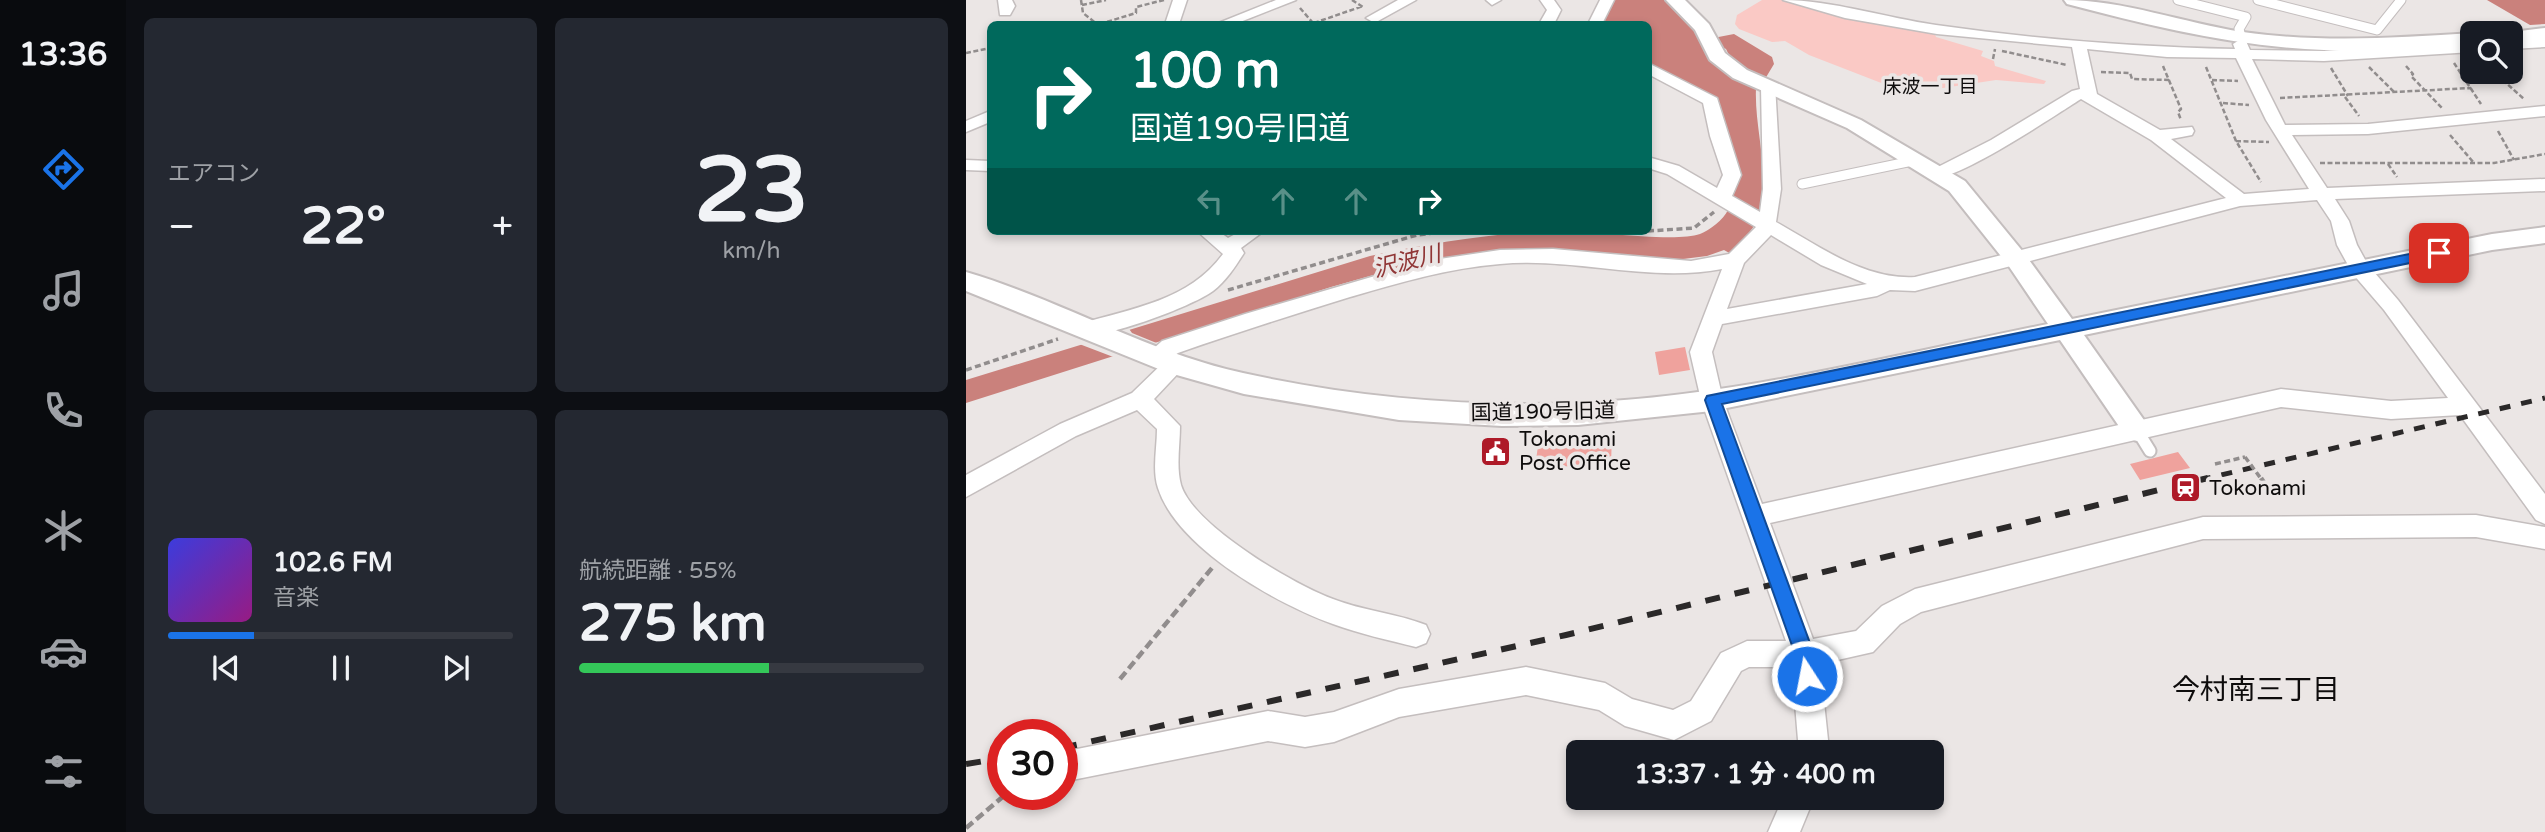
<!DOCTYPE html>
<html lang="ja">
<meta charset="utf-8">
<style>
:root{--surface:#171b24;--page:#242831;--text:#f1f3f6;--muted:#9ea1a6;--line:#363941;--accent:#1a73e8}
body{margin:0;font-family:"Varela Round","Noto Sans JP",sans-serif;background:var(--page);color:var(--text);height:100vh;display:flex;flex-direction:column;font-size:26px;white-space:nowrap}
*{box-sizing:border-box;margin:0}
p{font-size:23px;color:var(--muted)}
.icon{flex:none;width:38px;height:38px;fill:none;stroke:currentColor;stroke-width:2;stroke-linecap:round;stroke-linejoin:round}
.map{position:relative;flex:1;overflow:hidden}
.drawer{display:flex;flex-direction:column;gap:18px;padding:18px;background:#0d0f14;width:840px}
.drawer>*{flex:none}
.banner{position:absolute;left:21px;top:21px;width:665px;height:214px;border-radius:10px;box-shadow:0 4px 10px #0003;background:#00695c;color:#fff;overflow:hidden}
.controls{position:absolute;left:1494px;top:21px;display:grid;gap:14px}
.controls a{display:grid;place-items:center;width:63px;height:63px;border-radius:10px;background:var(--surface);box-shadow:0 4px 10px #0003;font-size:35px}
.speed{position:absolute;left:21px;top:719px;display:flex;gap:14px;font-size:35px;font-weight:700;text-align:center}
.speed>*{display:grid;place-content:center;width:91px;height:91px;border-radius:50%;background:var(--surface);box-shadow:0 4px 10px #0003;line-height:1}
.speed .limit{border:10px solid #d22;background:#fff;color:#111}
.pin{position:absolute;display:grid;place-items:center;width:60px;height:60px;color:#fff;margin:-30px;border-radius:14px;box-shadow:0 4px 10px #0006}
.me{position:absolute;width:77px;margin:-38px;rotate:349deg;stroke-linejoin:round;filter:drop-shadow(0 0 5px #0008)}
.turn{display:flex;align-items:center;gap:24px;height:147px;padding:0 28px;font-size:32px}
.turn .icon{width:91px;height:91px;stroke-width:2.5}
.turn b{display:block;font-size:49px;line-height:60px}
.lanes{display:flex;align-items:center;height:66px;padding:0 28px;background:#0003;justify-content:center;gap:35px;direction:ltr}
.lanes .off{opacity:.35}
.big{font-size:52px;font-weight:800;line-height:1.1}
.drawer .widget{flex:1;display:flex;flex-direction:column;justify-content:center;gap:10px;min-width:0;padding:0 24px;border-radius:10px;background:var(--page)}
.drawer .dial{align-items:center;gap:0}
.dial b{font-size:91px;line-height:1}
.song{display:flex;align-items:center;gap:21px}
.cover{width:84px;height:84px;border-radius:10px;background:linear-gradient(135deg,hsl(240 70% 55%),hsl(310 70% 35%))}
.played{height:7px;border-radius:4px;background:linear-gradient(90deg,var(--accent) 25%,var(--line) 25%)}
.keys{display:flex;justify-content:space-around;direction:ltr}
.heat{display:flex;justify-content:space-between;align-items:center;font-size:38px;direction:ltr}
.charge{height:10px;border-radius:5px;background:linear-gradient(90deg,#34c759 55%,var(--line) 0)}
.drawer .tiles{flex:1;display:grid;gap:18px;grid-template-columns:repeat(2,1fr)}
.trip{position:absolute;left:600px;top:740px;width:378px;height:70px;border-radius:10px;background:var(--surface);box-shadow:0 4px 10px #0003;font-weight:800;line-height:70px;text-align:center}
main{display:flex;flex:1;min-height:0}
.tab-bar{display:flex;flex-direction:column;width:126px;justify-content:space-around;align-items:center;background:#090b0e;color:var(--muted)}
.tab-bar .icon{width:49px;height:49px}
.tab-bar .selected{color:var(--accent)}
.tab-bar b{font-size:32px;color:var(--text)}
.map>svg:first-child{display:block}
</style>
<main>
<nav class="tab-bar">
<b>13:36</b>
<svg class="icon selected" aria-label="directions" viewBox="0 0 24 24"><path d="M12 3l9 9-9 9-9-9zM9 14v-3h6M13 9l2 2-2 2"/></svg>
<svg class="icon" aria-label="music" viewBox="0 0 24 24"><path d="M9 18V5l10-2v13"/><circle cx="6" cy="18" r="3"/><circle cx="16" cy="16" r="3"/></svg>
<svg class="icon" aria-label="phone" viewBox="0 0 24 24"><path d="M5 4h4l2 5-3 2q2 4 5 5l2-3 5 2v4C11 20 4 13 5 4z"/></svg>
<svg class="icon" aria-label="climate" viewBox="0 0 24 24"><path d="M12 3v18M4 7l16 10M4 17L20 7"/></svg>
<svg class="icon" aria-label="car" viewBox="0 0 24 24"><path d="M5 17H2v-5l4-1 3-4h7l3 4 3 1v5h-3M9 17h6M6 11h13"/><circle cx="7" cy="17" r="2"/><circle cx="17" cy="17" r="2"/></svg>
<svg class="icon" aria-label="filters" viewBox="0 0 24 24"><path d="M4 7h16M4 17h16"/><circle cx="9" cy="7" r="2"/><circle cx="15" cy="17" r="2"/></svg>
</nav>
<section class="drawer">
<div class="tiles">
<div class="widget"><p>エアコン</p>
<div class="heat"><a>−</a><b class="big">22°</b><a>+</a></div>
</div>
<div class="widget dial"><b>23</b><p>km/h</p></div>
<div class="widget">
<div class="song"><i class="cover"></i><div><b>102.6 FM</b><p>音楽</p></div></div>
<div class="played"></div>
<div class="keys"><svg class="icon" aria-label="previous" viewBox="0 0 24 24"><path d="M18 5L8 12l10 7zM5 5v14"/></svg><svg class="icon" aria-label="pause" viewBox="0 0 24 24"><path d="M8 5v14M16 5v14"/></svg><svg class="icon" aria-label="next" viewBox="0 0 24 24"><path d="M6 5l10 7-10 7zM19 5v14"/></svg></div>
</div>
<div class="widget"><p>航続距離 · 55%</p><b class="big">275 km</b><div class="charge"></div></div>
</div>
</section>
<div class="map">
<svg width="1579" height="832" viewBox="0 0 1579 832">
<rect width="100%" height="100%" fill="#ebe6e5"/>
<path fill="#fac9c5" d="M796 0H818L968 32 970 37 1017 51 1015 56 1028 61 1029 66 1080 81 1078 84 1030 80 977 88 923 86 843 55 819 41 806 42 773 29 769 24 771 15Z"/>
<path fill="#ca817c" d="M647 0H708L737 40 768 34 806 57 808 64 799 79 765 59 760 49 754 46 742 54 750 66 790 88C788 134 808 179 789 224 783 236 771 241 765 254L758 250 741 256 709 260 529 252 461 260 365 287 0 403V380L404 256C465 243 526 233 589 231 623 230 708 243 734 234 744 230 757 220 762 210 781 176 756 132 745 98L683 65 682 24H634Z
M1521 0H1579V24L1564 25Z"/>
<path fill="#ebe6e5" d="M161 326 166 333 193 344 150 358 108 342Z"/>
<path fill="#efa29d" d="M719 347 724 370 693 375 689 352Z
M646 435 645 464 569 468 573 438Z
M1212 452 1224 468 1174 480 1164 464Z"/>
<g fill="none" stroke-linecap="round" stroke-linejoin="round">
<defs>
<path id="service-far1" d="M1212 0 1280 17 1273 29 1275 37
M1292 0 1411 30 1435 0
M836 184 951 160"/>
<path id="service" d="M1171 430 1184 451"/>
<path id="minor" d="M32 0H46L49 6 44 15H34Z
M207 0H221L213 24H199Z
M310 0H330L269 24H250Z
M432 0H450L412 21 407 22 400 18Z
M520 0H535L526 5Z
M574 0H588L595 10 588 24H573L581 10Z
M634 0H648L636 24H622Z
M817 0C865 0 921 18 970 25 1068 39 1169 47 1269 49L1267 44 1275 39 1280 41 1284 50 1358 51 1507 42V52L1358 61 1286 59 1319 125 1402 124 1579 106V116L1402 134 1326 135 1361 188 1579 179V191L1369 199 1383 221 1391 245 1402 265 1432 300 1579 494V524L1570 520 1494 415 1425 419 1315 407 804 523 847 639 890 631 916 606 949 589 1237 517 1510 515 1579 527V549L1510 537 1237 539 955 612 934 624 907 652 854 664 862 740 859 752H829L832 740 826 667H783L775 671 745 721 708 740 659 726 633 710 560 695 433 717 368 742 339 747 302 741 96 782V752L302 711 339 717 368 712 433 689 560 667 639 683 666 699 707 710 725 701 755 653 781 641H820L735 400 724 352 756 269C683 283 608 257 534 264 482 268 433 283 384 297 326 315 269 333 212 353L202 359H217L220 365 188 399 214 426C214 445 210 466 215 485 227 525 328 585 367 599 397 611 430 613 460 625L464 634 460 643 450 647C422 640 394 634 367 624 311 604 211 548 192 488 186 470 191 448 191 429L171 410 110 436 0 497V475L94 424 166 393 200 360 189 365 181 363 178 357 196 341 279 314 460 261 534 250 587 249 725 261 763 254 790 227 701 174 682 168V157L713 166 751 188 757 175 744 136 737 103 682 74V63L751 98 775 175 766 196 794 212 797 189 795 87 797 84H809L815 189 810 222C853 246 898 280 949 277L1260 198 1185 140 1115 99C1091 114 990 182 968 177L965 173 968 169 1025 140 1106 91 1114 89 1106 47 971 34 879 18ZM1121 49 1201 57 1270 58 1300 120 1343 189 1278 194 1205 139 1226 135 1228 131 1226 127 1194 130 1131 94ZM1351 200 1365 221 1371 245 1387 274 1418 310 1482 398 1425 401 1315 389 796 504 757 400 746 352 756 324 911 296 924 290 949 291 1274 206ZM805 235 855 265 901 284 761 309 778 263Z
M1579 37V47L1545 49V39Z
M24 111V122L0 132V121Z
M0 160 24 161V171L0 170Z
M231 231H252L262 238 275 231H298L275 248 278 253C269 267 260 281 247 291 227 306 135 341 114 334L111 329 114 324C166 308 223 301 257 254Z
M817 798H848L834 832H802Z"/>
<path id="tertiary" d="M700 0H719L743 24 759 53 781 70 895 120 999 181 1058 253 1106 319 1526 234 1579 227V243L1526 250 1118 335 1185 430 1181 438 1171 441 1161 438 1094 340 746 411 612 425 536 426 433 420 278 394 200 372 0 291V272C95 300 181 352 277 373 385 397 499 407 610 403 769 397 927 355 1082 324L1042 265 983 191 881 128 767 78 744 60 729 30Z
M1098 0C1158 0 1218 23 1277 32 1354 43 1430 38 1507 33V45C1457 48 1407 53 1358 50 1270 47 1185 26 1101 4Z
M1579 28V40L1545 42V33H1538Z"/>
</defs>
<use href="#service-far1" stroke="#c4bebe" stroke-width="11"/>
<use href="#service" stroke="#c4bebe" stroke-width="15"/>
<use href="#minor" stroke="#c4bebe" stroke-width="3"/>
<use href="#tertiary" stroke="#c4bebe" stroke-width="4"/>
<path stroke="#918d8d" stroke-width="2.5" stroke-dasharray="5 2.5" stroke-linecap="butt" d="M115 0 117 13 131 24
M386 0 397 7
M116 5 140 0
M334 8 347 23
M348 23 397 6
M134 24 170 13V7L198 0
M1036 51 1101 65
M0 53 24 48
M1027 59 1029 49
M1488 63 1515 104
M1197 66 1215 109 1212 112 1215 120
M1440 66 1447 74 1445 76 1476 108
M1240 67 1270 141 1295 182
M1403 67 1429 93
M1365 68 1382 96
M1135 72 1164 73 1166 79 1203 80
M1535 72 1540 83 1558 99
M1246 80 1272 81
M1379 97 1393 116
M1314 98 1505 88
M1257 103 1283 105
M1532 131 1548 160
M1484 135 1508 163
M1270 141 1303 142
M1354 163H1528L1579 154
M1422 164 1431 177"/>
<path stroke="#918d8d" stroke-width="3.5" stroke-dasharray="6 3.5" stroke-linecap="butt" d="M682 231 728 228 748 212
M262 290 451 235 483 231
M0 370 92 339
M1249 464 1279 457"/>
<path stroke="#918d8d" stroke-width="4.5" stroke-dasharray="9 4.5" stroke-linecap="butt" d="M1271 494 1301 487
M154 679 246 568
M0 828 40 794"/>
<use href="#service-far1" stroke="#fff" stroke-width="9"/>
<use href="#service" stroke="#fff" stroke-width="11"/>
<use href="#minor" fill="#fff" fill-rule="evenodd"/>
<use href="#tertiary" fill="#fff" fill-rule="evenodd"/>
<path stroke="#2b2929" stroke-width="5" stroke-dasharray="11 11" stroke-linecap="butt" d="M1234 480 1579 398"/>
<path stroke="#2b2929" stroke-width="6" stroke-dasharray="15 15" stroke-linecap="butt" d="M96 748 600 635 1242 478
M0 764 37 758"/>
<path stroke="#918d8d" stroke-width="3.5" stroke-dasharray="6 3.5" stroke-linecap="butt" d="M1279 457 1296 480"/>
<path stroke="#918d8d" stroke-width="4.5" stroke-dasharray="9 4.5" stroke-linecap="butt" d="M1295 478 1301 487"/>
</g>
<path fill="#1a73e8" stroke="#114b97" stroke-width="2" d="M1473 248 1480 253 1478 256 756 404 848 654 851 676 848 682 841 685 834 682 829 654 739 400 741 396Z"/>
<defs>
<symbol id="civic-square" viewBox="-11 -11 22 22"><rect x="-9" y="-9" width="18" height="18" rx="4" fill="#ae1a28" stroke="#ebe6e5"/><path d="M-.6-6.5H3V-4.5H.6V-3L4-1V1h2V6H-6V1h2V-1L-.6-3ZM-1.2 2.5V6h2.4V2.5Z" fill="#fff"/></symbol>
<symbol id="station-square" viewBox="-11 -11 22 22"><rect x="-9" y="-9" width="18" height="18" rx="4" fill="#ae1a28" stroke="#ebe6e5"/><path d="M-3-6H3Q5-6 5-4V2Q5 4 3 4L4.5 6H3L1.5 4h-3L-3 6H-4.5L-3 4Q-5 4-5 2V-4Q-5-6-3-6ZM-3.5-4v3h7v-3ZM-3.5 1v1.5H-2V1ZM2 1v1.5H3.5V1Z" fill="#fff"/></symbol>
</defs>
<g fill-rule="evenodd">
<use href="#civic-square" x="512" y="434" width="35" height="35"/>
<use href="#station-square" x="1202" y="470" width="35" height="35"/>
</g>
<g text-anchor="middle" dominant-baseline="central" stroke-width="7" stroke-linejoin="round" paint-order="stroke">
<g font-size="19" fill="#0e0c0c" stroke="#ebe6e5">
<text x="964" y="87">床波一丁目</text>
</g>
<g font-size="21" fill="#0e0c0c" stroke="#ebe6e5">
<text transform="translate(577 412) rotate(-1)">国道190号旧道</text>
</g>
<g font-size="21" fill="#0e0c0c" stroke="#ebe6e5" text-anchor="start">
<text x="553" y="439">Tokonami<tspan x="553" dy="24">Post Office</tspan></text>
<text x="1243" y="488">Tokonami</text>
</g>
<g font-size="23" font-style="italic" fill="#903636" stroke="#ebe6e5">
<text transform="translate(441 262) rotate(-14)">沢波川</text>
</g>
<g font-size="28" fill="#0e0c0c" stroke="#ebe6e5">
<text x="1290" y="690">今村南三丁目</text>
</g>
</g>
</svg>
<div class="controls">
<a><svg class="icon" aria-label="search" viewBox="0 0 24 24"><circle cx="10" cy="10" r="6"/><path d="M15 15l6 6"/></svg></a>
</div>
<div class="speed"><div class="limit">30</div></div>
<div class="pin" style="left:1473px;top:253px;background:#d93025"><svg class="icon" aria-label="arrive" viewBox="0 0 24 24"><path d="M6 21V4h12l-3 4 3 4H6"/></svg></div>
<svg class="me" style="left:841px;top:676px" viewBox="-20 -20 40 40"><circle r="17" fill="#1a73e8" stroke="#fff" stroke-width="3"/><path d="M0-11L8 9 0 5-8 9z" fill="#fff"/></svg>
<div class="trip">13:37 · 1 分 · 400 m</div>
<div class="banner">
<div class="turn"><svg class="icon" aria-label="right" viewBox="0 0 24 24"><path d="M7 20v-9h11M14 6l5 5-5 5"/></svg><div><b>100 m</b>国道190号旧道</div></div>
<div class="lanes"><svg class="icon off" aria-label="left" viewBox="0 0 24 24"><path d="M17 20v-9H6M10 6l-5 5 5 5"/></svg><svg class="icon off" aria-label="ahead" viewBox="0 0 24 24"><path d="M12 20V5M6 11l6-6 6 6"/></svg><svg class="icon off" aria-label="ahead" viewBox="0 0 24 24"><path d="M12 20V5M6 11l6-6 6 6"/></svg><svg class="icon" aria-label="right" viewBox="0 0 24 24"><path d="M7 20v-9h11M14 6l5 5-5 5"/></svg></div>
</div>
</div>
</main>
